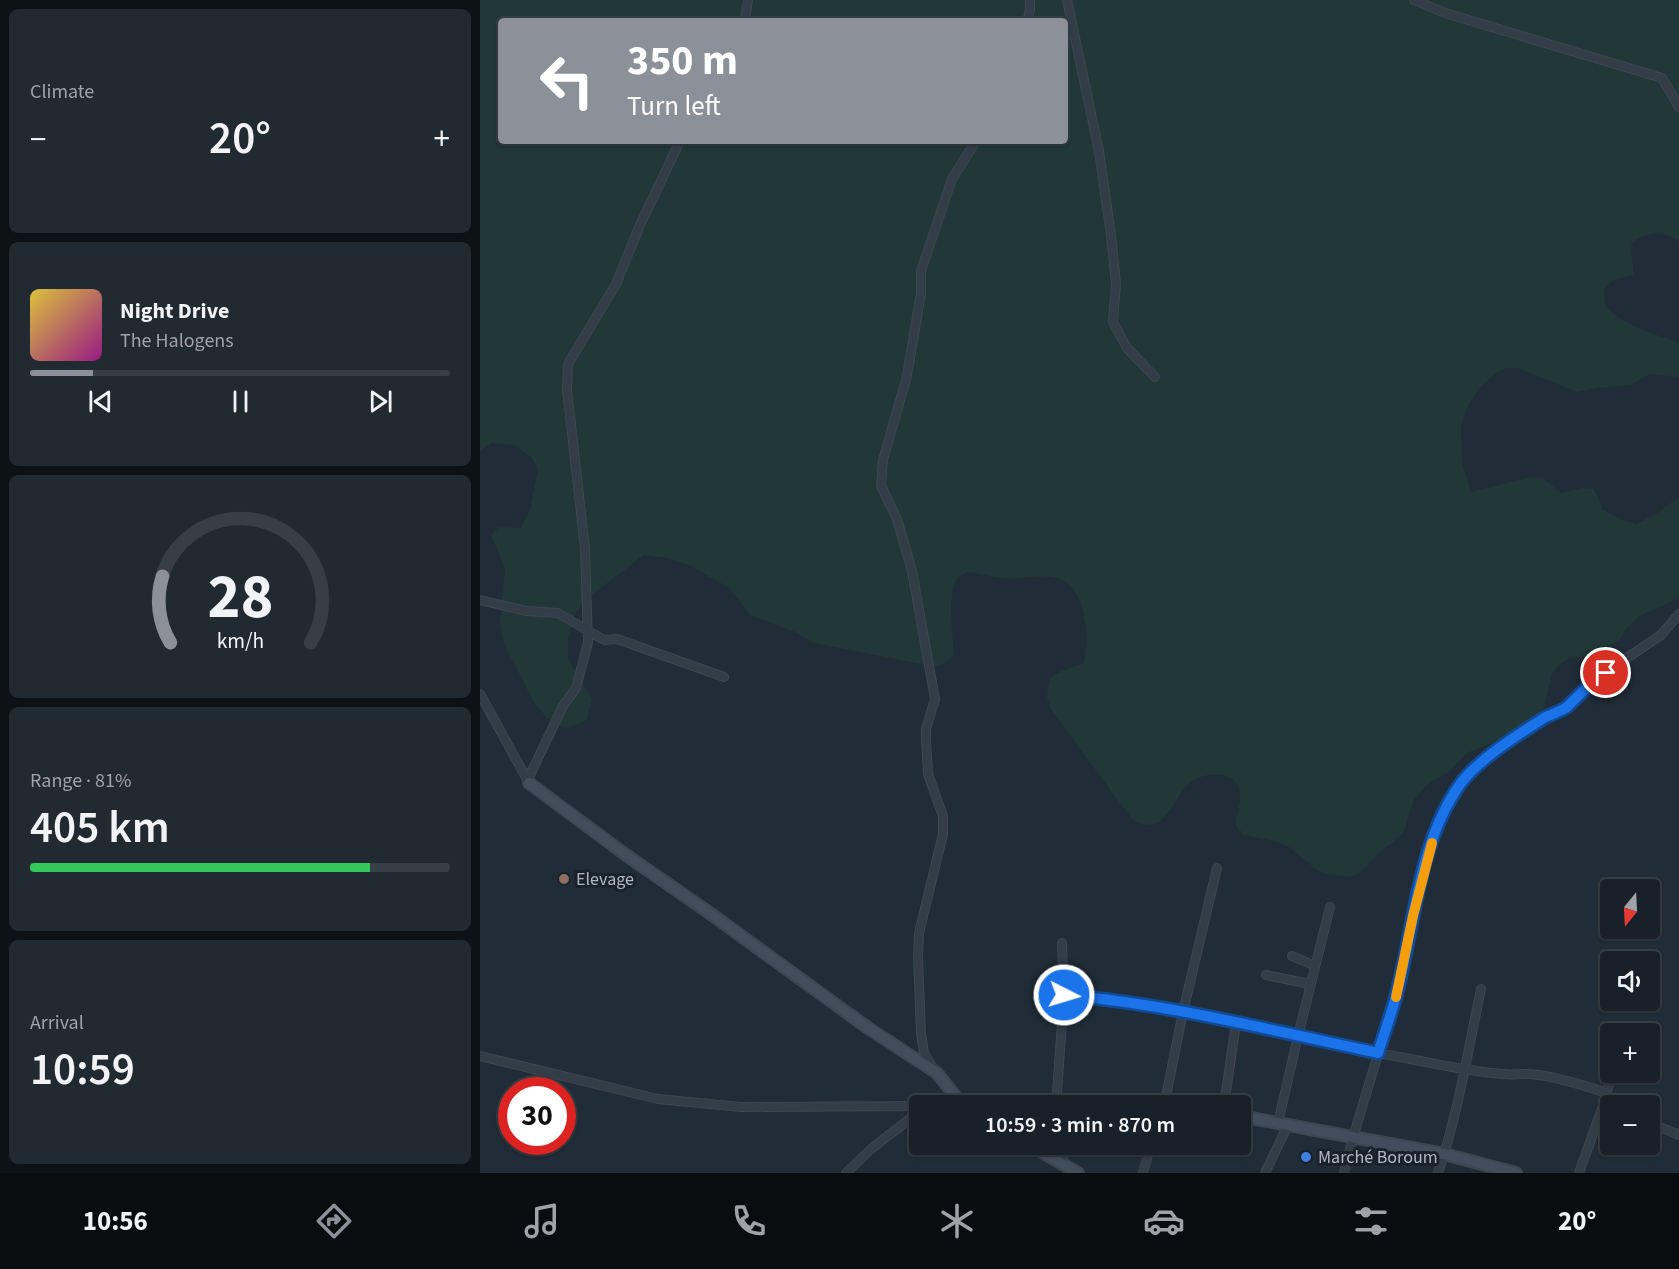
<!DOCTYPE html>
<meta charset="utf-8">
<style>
:root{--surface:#182129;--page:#212931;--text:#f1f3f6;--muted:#9fa3a8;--line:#363e46;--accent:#8c9099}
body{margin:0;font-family:"Source Sans 3",sans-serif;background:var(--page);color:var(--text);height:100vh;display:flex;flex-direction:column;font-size:22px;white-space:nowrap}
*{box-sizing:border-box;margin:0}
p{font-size:20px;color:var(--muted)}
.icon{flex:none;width:33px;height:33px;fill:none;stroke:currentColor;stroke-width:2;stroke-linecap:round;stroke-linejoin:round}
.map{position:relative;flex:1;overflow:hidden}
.side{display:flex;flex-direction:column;gap:9px;padding:9px;background:#0d1217;width:480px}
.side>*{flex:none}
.banner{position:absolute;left:18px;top:18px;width:570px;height:126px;border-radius:6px;box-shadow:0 2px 4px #0004,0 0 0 2px var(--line);background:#8c9099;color:#fff;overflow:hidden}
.needle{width:39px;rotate:198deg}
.fabs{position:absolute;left:1120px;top:879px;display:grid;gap:12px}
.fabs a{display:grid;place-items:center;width:60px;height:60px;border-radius:6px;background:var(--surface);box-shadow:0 2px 4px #0004,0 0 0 2px var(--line);font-size:30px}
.speed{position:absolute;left:18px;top:1077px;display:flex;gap:12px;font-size:30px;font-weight:700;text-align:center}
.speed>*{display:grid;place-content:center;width:78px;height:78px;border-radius:50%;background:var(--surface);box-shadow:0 2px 4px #0004,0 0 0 2px var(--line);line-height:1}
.speed .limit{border:9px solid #d22;background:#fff;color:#111}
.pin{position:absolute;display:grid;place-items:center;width:51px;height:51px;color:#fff;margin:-26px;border:3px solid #fff;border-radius:50%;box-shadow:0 2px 6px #0007}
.me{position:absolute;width:66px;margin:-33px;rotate:95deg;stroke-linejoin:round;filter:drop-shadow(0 0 4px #0008)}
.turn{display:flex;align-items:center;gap:21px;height:126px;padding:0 30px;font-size:27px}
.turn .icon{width:78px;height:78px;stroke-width:2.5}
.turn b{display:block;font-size:42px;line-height:51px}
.big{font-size:45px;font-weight:600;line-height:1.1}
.side .tile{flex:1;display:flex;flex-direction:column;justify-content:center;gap:9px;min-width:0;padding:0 21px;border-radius:9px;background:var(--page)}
.side .dial{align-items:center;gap:0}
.dial svg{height:156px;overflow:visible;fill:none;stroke:var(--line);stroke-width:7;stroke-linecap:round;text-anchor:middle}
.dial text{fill:var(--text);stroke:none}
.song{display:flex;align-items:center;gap:18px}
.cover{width:72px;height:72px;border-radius:9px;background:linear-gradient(135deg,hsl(50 70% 55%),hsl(310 70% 35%))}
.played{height:6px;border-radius:3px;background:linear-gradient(90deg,var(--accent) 15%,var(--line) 15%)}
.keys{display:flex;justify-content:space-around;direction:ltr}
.heat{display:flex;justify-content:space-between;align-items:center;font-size:33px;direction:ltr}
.charge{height:9px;border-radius:4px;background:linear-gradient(90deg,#34c759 81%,var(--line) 0)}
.trip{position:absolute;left:429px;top:1095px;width:342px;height:60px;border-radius:6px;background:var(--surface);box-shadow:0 2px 4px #0004,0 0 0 2px var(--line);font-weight:600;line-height:60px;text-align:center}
.tab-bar{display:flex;height:96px;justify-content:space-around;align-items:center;background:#0a0d10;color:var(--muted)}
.tab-bar .icon{width:42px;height:42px}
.tab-bar .active{color:var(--accent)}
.tab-bar b{font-size:27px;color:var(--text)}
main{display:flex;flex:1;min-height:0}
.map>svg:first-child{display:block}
</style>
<main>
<section class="side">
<div class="tile"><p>Climate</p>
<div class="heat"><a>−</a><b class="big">20°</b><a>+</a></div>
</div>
<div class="tile">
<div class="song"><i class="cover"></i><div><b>Night Drive</b><p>The Halogens</p></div></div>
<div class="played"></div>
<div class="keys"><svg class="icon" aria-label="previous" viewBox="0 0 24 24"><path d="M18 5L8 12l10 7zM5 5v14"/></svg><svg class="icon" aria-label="pause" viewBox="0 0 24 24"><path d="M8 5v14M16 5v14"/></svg><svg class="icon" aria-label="next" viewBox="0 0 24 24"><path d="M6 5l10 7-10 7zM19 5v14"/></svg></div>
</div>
<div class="tile dial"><svg viewBox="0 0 100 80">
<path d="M14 69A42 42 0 1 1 86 69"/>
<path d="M14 69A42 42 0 0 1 10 35" stroke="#8c9099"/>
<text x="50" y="56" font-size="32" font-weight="700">28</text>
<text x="50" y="72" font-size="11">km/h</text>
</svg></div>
<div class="tile"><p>Range · 81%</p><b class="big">405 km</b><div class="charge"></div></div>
<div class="tile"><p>Arrival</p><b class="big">10:59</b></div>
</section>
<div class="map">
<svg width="1199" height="1173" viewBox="0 0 1199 1173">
<rect width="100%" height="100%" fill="#202c37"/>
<path fill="#223738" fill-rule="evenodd" d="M0 0H1199V242C1184 229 1167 232 1152 243 1150 254 1154 263 1153 275L1132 281 1124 290C1124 293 1124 296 1124 300 1129 322 1180 336 1199 342V377L1170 374 1151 385 1117 388 1097 392 1038 368H1026L1017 373 1000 387 988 406 981 427 982 462 991 492 1051 477 1063 478 1081 493 1103 488 1114 489 1123 510 1143 520 1156 524 1177 513 1199 497V597L1189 603 1166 613 1155 620 1146 629 1140 640 1110 656 1089 658 1079 665 1072 674 1065 705 1059 714 1032 735 987 753 969 772 949 783 934 800 924 831 917 839 901 851 880 873 869 877 847 874 837 870 809 847 798 842 764 835 756 826C756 815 761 805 760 794 758 770 726 771 711 782 697 793 691 818 674 824 666 827 658 823 652 819L591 737 571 709 567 698 568 686 572 676 582 671 604 663C609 639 607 589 580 579 561 573 543 580 524 578 511 577 500 573 487 572 484 574 481 575 479 577 466 589 473 637 474 654L466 662 456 667 334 643 315 632 270 615 249 588 209 565 187 558 164 555 109 597 95 614 88 637V659L112 699 107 720 86 729 67 718 53 701 24 644 20 623 25 569 11 535 19 527 41 528 50 509 58 469 52 458 34 445 12 443 0 451ZM21 21H585V141H21Z"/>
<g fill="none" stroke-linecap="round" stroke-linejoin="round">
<defs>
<path id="street" d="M587 0 619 151 631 235 636 283 633 322 647 348 675 377
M934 0 965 13 1182 78 1199 107
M265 21 268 0
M547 21 550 10V0
M0 600 46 611 78 613 124 640 137 639 244 677
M0 694 48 781
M49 783V777L83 706 96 688 108 643 105 549 87 389 88 364 136 284 160 225 200 141
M812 956 835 966
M786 975 830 984
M584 995C699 1006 811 1038 925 1058 957 1064 991 1072 1024 1074 1031 1075 1039 1074 1047 1074 1067 1074 1107 1086 1126 1093L1124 1103 1131 1107
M1150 1034 1152 1028
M0 1056 178 1099 261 1107 440 1106
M454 1070 444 1053 441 1033 438 958 439 933 463 834V816L448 774 446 740V729L455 699 432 571 417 519 401 486 403 460 427 376 441 293V271L472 179 496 141
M1126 1093 1134 1072
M576 1106 584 995 582 943
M684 1106 703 1012 737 868
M744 1106 756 1023
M798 1123 818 1036 850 907
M1170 1123 1199 1135
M581 1164 586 1144
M366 1173 391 1149 440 1111
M663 1173 671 1144
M785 1173 808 1125
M864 1173 873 1137 916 995 943 872 958 825 971 799 982 782 997 766 1049 728 1088 707 1107 685 1181 635 1199 614
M958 1173C978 1114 988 1050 1001 989
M1099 1173 1124 1103"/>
<path id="secondary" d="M49 783 146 855 231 914 388 1028 457 1073 483 1106
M760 1116 964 1154 1036 1173
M548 1144 598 1173"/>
</defs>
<use href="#street" stroke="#3d4651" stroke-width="10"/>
<use href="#secondary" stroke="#3d4651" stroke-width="14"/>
<use href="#street" stroke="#333d48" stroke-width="8"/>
<use href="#secondary" stroke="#414d5b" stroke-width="10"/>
</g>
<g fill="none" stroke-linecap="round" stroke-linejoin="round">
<defs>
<path id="route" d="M584 995C690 1004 794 1031 898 1053 904 1034 911 1015 916 996 935 925 937 844 981 783 999 759 1039 734 1064 718 1071 714 1083 711 1088 706 1101 693 1111 683 1126 673"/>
</defs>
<use href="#route" stroke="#114b97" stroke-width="15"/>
<use href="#route" stroke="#1a73e8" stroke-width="10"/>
<path stroke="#f59e0b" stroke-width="10" d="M916 997 933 916 952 843"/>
</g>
<circle fill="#8d6e63" stroke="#19222c" stroke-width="2" cx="84" cy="879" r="6"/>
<circle fill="#3f7fe0" stroke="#19222c" stroke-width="2" cx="826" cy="1157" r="6"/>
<g text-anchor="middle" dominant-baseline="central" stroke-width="6" stroke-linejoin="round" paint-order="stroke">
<g font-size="18" fill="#aeb8c5" stroke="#19222c" text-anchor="start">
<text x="96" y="879">Elevage</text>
<text x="838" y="1157">Marché Boroum</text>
</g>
</g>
</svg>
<div class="fabs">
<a><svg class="needle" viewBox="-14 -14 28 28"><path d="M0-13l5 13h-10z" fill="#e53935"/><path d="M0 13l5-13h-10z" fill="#9fa3a8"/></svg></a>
<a><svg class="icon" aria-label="sound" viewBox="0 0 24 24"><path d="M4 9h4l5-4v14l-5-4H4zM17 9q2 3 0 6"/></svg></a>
<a>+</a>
<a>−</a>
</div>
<div class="speed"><div class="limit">30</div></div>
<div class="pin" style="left:1126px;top:673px;background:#d93025"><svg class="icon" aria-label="arrive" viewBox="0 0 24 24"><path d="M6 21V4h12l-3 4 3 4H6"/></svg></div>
<svg class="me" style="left:584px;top:995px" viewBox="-20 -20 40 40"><circle r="17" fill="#1a73e8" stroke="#fff" stroke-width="3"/><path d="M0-11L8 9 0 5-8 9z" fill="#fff"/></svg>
<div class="trip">10:59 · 3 min · 870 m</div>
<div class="banner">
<div class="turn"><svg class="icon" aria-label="left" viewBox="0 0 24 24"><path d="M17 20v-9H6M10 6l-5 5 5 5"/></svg><div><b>350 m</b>Turn left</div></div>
</div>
</div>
</main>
<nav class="tab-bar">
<b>10:56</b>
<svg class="icon active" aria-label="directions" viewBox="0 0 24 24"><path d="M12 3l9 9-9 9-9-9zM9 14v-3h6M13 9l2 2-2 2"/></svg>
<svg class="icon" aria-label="music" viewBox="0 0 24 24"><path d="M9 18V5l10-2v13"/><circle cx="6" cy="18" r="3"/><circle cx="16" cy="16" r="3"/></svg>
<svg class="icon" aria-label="phone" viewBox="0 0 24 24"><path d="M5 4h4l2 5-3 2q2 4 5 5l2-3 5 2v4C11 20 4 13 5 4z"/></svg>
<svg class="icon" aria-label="climate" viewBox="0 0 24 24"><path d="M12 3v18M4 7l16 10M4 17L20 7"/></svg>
<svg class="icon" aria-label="car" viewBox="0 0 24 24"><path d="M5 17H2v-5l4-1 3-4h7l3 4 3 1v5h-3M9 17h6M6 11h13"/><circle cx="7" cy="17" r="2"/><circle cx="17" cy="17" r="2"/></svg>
<svg class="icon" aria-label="filters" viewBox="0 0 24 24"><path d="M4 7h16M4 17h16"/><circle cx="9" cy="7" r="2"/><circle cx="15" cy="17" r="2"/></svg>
<b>20°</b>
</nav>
